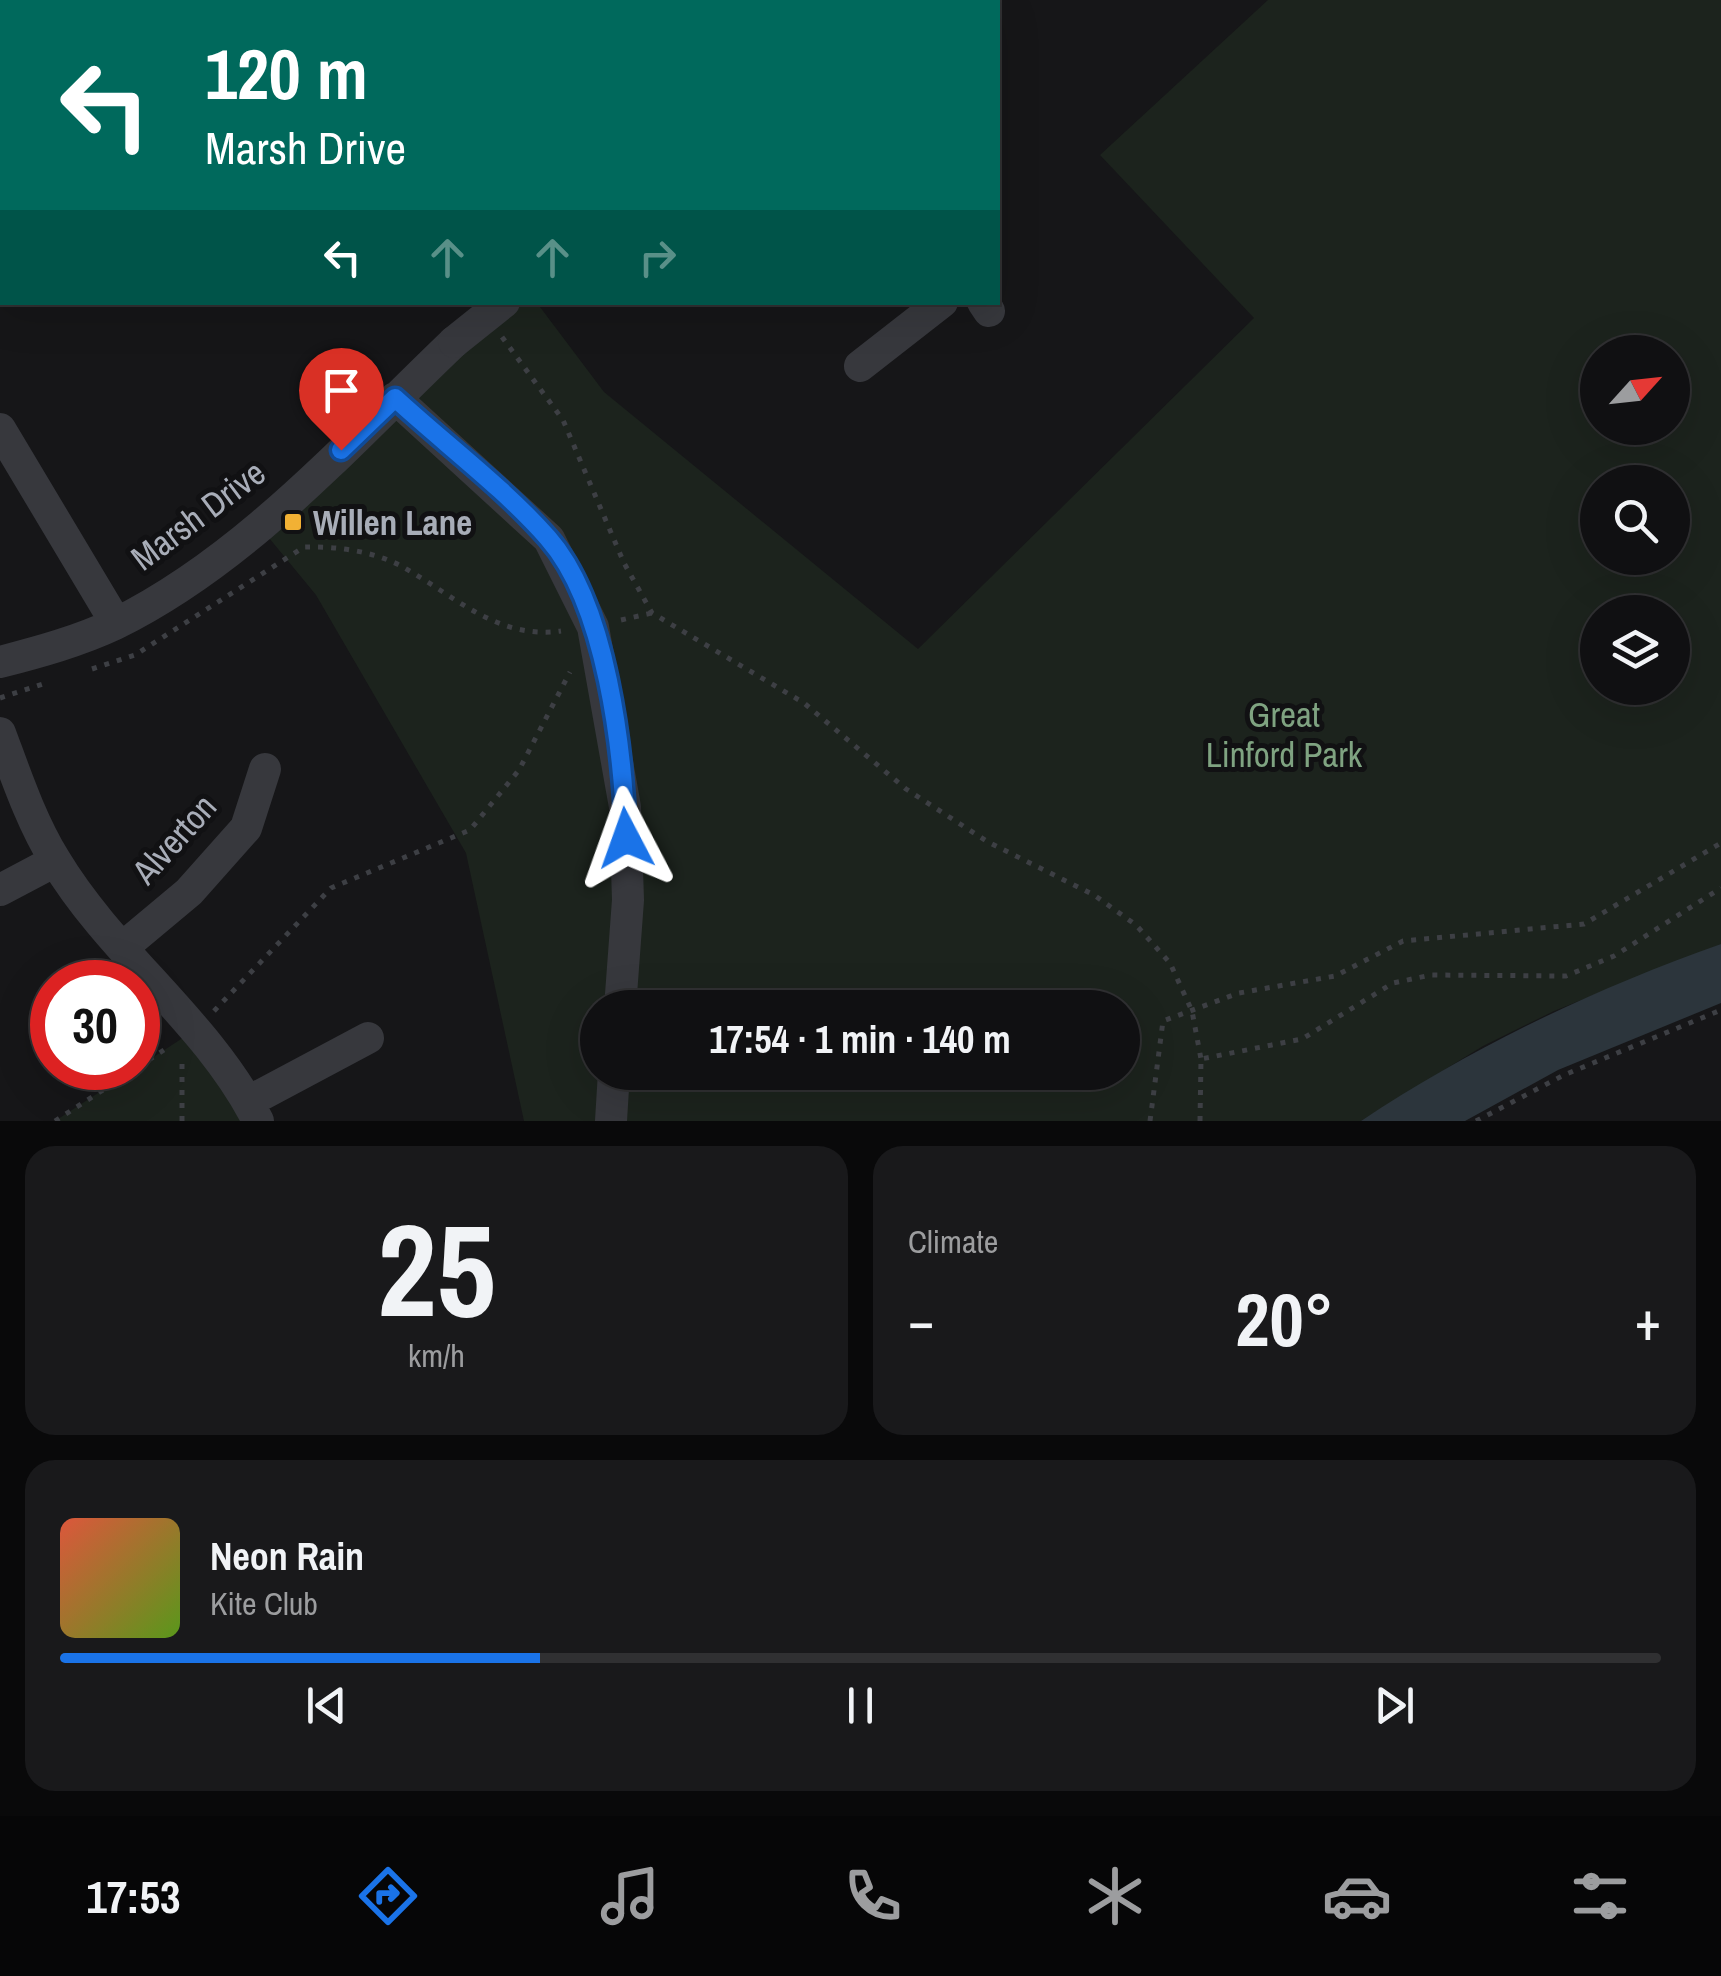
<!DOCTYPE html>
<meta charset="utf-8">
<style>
:root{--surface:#101012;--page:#19191b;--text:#f1f3f6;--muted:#9c9d9f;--line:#303032;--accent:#1a73e8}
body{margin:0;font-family:"Archivo Narrow",sans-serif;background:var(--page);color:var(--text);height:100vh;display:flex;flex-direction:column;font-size:38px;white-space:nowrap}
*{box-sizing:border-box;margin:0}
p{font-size:32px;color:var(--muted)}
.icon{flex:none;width:55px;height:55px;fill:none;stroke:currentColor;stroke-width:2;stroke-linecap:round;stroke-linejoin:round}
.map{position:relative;height:1121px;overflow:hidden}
.drawer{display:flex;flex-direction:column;gap:25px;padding:25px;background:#09090a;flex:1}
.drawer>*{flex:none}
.hud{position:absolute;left:0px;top:0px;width:1000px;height:305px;box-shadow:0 10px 40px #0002,0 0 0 2px var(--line);background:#00695c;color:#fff;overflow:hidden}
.needle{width:65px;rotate:63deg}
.fabs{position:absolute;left:1580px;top:335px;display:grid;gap:20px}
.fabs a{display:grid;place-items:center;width:110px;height:110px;border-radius:50%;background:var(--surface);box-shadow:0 10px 40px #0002,0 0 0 2px var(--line);font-size:50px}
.speed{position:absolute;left:30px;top:960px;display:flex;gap:20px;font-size:50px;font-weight:700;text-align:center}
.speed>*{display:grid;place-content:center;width:130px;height:130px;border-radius:50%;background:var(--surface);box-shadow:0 10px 40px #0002,0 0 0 2px var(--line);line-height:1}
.speed .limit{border:15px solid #d22;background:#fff;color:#111}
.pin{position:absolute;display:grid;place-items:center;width:85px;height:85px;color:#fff;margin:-102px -42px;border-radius:50% 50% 50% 0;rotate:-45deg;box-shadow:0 0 10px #0007}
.pin .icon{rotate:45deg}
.me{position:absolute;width:110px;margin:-55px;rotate:356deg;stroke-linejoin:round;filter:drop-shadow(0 0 8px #0008)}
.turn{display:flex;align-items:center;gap:35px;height:210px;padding:0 40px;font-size:45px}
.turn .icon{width:130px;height:130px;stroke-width:2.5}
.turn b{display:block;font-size:70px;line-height:85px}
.lanes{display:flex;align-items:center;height:95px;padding:0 40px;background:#0003;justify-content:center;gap:50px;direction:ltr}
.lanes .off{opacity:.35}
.big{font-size:75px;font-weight:700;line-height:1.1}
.drawer .tile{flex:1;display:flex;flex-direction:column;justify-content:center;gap:15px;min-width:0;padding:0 35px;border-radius:30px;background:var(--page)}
.drawer .dial{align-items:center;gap:0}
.dial b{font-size:130px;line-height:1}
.song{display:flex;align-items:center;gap:30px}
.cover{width:120px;height:120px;border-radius:15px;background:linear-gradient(135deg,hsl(10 70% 55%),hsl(90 70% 35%))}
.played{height:10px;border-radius:5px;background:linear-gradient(90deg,var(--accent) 30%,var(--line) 30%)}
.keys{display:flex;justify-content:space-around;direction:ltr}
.heat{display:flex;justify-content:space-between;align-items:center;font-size:55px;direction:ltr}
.drawer .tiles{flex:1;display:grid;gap:25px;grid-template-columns:1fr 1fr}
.tile:last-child{grid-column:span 2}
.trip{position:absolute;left:580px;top:990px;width:560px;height:100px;border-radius:50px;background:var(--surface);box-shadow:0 10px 40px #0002,0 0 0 2px var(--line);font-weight:700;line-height:100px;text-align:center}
.menu{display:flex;height:160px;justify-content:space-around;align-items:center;background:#060607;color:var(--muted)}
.menu .icon{width:70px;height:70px}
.menu .selected{color:var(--accent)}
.menu b{font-size:45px;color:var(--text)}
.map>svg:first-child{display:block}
</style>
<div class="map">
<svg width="1721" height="1121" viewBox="0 0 1721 1121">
<rect width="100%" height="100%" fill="#161618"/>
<path fill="#1c231d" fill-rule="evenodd" d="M1268 0H1721V944L1554 1011 1483 1046 1361 1121H524L466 853 316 595 260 527 504 303H537L604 392 918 649 1254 318 1100 155ZM1598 352H1672V428H1598ZM1598 482H1672V558H1598ZM1598 612H1672V688H1598ZM598 1008H1122V1072H598Z
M195 1030 258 1121H55Z"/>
<path fill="#2c353c" d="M1721 944V1003L1558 1070 1465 1121H1361C1474 1046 1594 989 1721 944Z"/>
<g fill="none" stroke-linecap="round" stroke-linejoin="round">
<path stroke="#3d3f44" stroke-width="5" stroke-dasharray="5 8" stroke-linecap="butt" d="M182 0 183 2
M785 2 789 0
M502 337 563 420 624 563 652 613 804 703 906 789 988 842 1094 895 1136 925 1170 963 1192 1011 1201 1059
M621 620 652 613
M92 669 135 655 304 547C335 546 373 551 401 566 454 595 497 640 561 631
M0 698 43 684
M214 1011 331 888 470 830 519 770 570 672
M138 1067 170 1046
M55 1121 137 1068
M182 1121V1061
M1150 1121 1163 1021 1239 993 1335 976 1403 941 1584 924 1721 843
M1200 1121 1201 1059 1302 1039 1393 983 1431 975 1566 976 1614 956 1721 888
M1476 1121 1564 1075 1721 1010"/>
<path stroke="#37383d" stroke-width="32" d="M78 0 79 2
M579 2 583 0
M909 2 911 0
M983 302 989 311
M860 366 942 302
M395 398 549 539 593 627 625 807 628 900 620 1008
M0 429 116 623
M0 662C39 652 79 641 115 624 247 559 350 441 454 342
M0 733C16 776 31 821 55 860 112 955 208 1022 258 1121
M0 890 55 861
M122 948 189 892 246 828 265 769
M248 1102 368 1038
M611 1121 614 1072"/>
<path stroke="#37383d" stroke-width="32" d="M454 342 504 302"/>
</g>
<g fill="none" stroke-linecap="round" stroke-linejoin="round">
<defs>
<path id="route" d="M341 450 395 398C445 444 503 487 548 538 607 605 623 751 626 838"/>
</defs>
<use href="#route" stroke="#114b97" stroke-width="25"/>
<use href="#route" stroke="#1a73e8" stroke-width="18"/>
</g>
<rect fill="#f2b134" stroke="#111113" stroke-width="4" x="283" y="512" width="20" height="20" rx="5"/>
<g text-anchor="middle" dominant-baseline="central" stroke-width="10" stroke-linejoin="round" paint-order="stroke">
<g font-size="35" fill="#a8adb8" stroke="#111113">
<text transform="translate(198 515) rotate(-37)">Marsh Drive</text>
<text transform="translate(174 839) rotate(-48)">Alverton</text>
</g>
<g font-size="35" font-weight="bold" fill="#a8adb8" stroke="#111113" text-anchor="start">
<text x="313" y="522">Willen Lane</text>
</g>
<g font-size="35" fill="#7fa381" stroke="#111113">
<text x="1284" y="714">Great<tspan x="1284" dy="40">Linford Park</tspan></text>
</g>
</g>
</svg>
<div class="fabs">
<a><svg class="needle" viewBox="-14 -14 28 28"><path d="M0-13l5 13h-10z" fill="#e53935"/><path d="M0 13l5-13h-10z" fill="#9c9d9f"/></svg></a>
<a><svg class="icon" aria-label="search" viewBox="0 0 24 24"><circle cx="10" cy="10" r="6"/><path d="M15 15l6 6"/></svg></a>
<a><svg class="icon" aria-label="layers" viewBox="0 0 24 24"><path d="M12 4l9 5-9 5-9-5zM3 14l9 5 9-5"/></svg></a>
</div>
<div class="speed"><div class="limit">30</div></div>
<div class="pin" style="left:341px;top:450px;background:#d93025"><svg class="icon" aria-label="arrive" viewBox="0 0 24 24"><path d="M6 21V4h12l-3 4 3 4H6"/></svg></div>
<svg class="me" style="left:626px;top:838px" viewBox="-20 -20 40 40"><path d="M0-17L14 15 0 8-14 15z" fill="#1a73e8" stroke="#fff" stroke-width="4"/></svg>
<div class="trip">17:54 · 1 min · 140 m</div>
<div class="hud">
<div class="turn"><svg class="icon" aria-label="left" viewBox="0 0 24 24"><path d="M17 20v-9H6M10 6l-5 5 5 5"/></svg><div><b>120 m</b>Marsh Drive</div></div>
<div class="lanes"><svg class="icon" aria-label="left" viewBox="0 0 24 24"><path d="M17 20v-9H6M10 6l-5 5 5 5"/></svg><svg class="icon off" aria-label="ahead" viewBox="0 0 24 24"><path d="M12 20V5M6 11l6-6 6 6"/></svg><svg class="icon off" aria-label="ahead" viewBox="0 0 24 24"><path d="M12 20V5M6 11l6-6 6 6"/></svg><svg class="icon off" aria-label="right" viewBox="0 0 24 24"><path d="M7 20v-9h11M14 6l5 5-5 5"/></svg></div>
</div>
</div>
<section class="drawer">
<div class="tiles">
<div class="tile dial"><b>25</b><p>km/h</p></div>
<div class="tile"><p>Climate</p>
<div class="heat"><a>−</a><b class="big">20°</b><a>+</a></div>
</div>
<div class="tile">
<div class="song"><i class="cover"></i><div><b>Neon Rain</b><p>Kite Club</p></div></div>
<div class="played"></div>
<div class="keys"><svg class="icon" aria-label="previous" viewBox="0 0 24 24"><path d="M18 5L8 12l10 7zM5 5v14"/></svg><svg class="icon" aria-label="pause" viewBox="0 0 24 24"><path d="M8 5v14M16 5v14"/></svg><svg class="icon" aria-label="next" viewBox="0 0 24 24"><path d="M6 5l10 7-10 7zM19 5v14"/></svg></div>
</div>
</div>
</section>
<nav class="menu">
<b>17:53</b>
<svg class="icon selected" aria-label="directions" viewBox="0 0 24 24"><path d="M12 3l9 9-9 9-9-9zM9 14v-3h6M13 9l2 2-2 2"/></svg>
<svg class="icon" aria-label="music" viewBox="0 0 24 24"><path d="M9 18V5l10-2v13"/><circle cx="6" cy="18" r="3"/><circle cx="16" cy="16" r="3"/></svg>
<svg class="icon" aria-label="phone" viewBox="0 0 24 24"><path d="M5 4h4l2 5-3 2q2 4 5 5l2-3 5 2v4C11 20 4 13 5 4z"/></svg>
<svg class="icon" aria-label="climate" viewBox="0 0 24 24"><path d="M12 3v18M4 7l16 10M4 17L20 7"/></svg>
<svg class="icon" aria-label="car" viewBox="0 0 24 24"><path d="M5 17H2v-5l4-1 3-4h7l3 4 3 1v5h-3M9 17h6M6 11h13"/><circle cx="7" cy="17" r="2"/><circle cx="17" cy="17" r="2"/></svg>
<svg class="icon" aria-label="filters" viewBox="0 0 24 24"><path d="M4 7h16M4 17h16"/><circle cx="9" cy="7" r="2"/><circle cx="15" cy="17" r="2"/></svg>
</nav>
